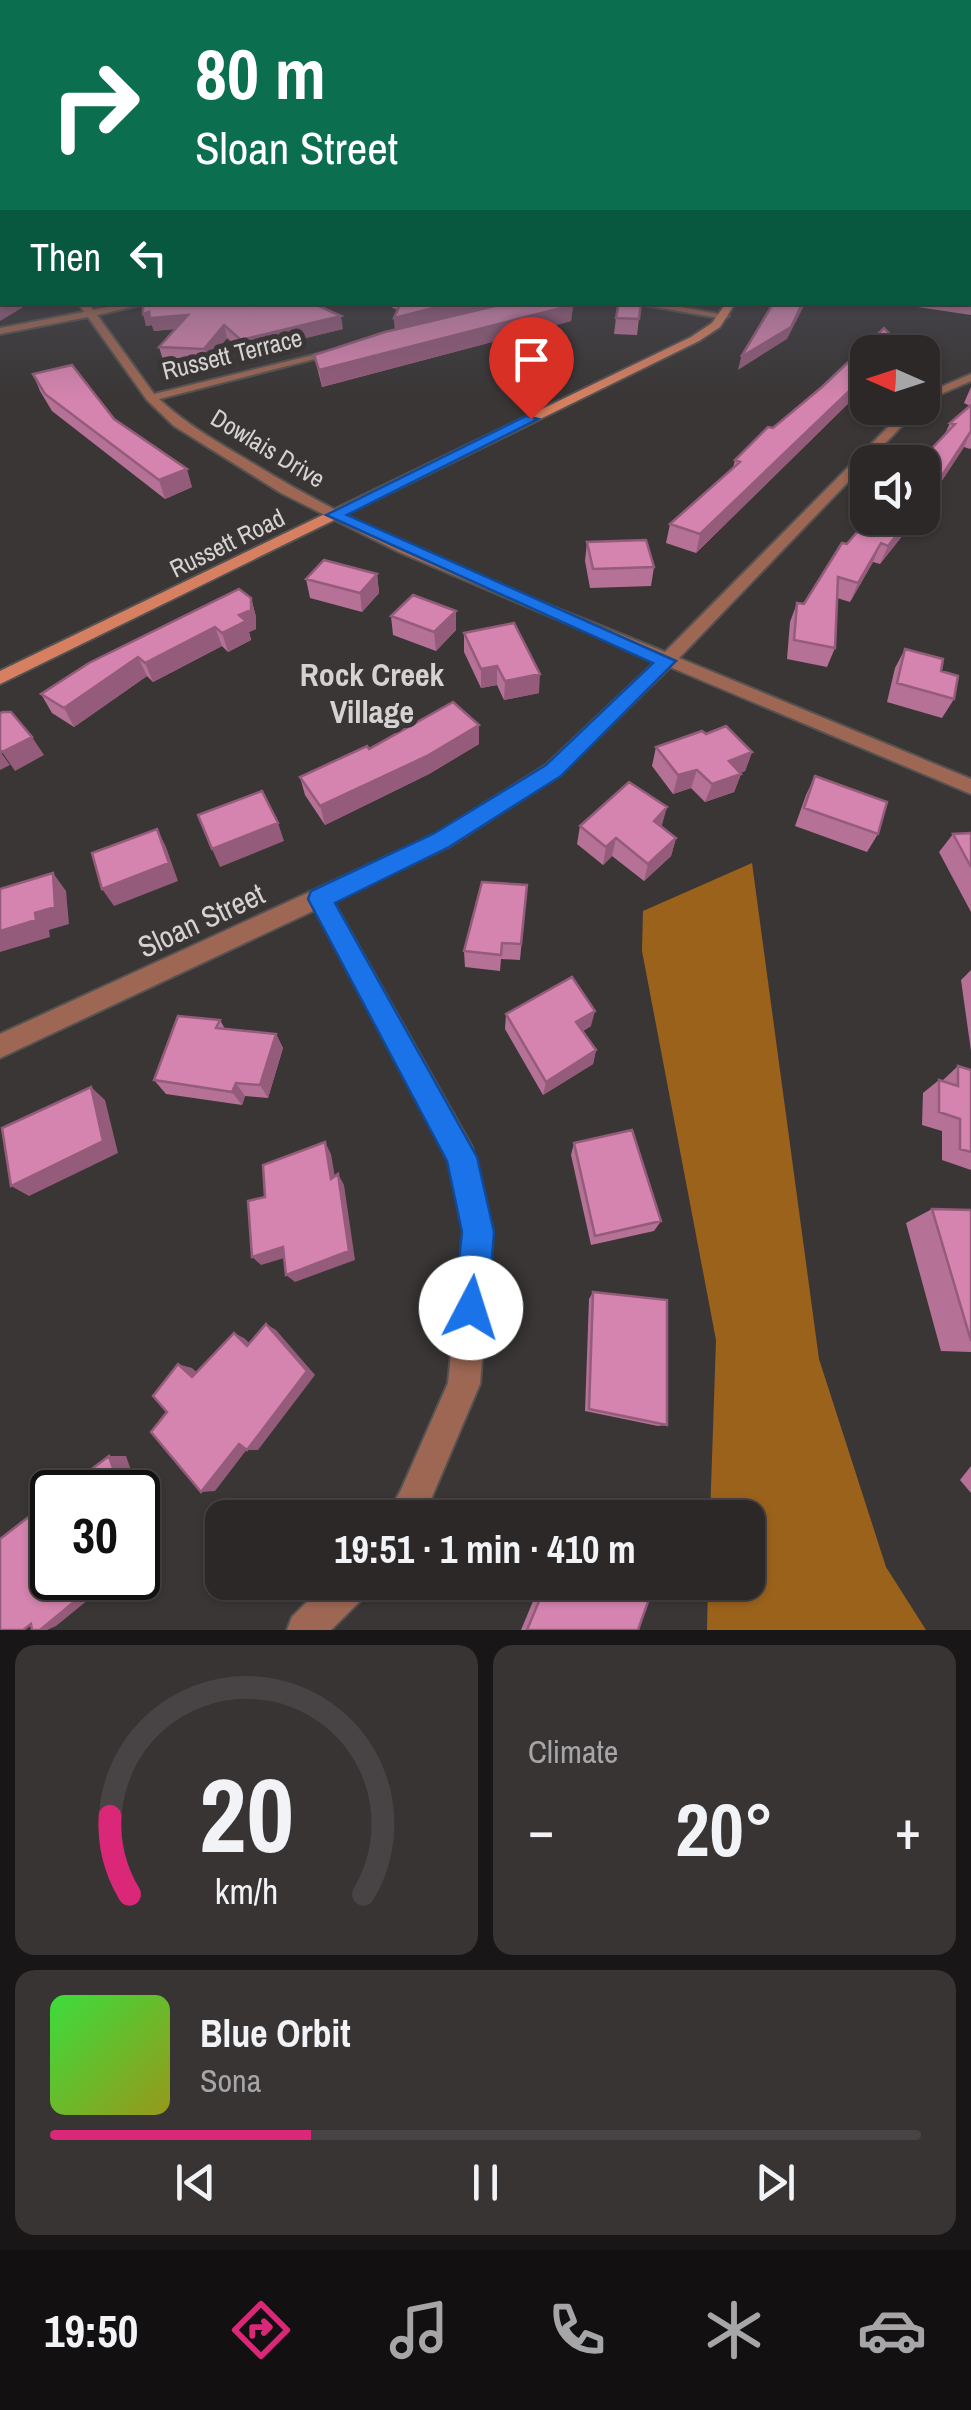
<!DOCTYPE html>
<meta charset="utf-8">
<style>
:root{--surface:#2c2828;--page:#383434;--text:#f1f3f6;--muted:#a6a6a8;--line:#484445;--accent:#db2777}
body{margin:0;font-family:"Archivo Narrow",sans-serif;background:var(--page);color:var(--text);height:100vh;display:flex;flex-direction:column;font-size:38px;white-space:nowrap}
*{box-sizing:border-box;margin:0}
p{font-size:32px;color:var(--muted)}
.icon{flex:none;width:55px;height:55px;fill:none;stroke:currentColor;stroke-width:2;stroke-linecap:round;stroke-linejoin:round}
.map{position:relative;height:1630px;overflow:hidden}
.details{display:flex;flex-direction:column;gap:15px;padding:15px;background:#181616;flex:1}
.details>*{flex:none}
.guide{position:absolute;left:0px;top:0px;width:972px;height:305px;box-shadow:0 2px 8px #0004,0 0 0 2px var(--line);background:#0b6e4f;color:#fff;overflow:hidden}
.needle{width:65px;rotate:273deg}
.fabs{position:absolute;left:850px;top:335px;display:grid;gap:20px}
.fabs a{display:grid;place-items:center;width:90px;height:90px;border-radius:20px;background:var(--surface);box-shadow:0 2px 8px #0004,0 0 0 2px var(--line);font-size:50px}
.speed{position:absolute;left:30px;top:1470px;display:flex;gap:20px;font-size:50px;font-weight:700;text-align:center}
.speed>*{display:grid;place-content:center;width:130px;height:130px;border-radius:50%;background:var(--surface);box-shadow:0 2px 8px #0004,0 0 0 2px var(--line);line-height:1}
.speed .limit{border:5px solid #111;border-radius:15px;background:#fff;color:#111}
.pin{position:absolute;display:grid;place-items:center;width:85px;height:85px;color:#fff;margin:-102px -42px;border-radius:50% 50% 50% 0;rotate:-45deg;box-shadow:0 0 10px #0007}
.pin .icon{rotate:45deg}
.me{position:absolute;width:110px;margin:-55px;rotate:5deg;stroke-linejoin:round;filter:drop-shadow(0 0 8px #0008)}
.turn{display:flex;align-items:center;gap:35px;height:210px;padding:0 30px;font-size:45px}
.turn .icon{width:130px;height:130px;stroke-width:2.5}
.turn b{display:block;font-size:70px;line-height:85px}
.then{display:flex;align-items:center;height:95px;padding:0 30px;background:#0003;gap:20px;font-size:38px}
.big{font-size:75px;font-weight:800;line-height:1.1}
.details .tile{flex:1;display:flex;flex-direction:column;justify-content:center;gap:15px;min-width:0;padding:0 35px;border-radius:20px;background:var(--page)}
.details .dial{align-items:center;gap:0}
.dial svg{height:260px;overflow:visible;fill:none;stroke:var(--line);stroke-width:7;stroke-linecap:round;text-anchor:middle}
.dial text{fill:var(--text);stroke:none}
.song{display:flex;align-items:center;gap:30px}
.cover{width:120px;height:120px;border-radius:15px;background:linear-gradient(135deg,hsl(120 70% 55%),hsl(60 70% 35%))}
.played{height:10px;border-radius:5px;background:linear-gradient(90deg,var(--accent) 30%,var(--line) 30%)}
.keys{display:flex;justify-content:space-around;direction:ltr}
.heat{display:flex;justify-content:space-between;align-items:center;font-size:55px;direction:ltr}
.details .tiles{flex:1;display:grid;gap:15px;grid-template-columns:1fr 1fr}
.tile:last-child{grid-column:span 2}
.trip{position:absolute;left:205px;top:1500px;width:560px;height:100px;border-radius:20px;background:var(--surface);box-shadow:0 2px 8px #0004,0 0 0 2px var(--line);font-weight:800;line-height:100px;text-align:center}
.tab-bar{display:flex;height:160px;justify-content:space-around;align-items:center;background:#121010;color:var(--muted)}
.tab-bar .icon{width:70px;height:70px}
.tab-bar .active{color:var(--accent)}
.tab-bar b{font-size:45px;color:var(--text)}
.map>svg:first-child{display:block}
</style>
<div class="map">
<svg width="971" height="1630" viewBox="0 0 971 1630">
<rect width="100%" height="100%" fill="#3a3636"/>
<path fill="#9b621c" d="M752 863 819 1359 886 1567 926 1630H707L708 1583 748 1582V1518L710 1517 716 1340 642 951 643 911Z"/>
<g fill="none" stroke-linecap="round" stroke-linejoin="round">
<defs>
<path id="street" d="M78 302H87L93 310 133 302H154L97 315 154 394 342 348V352L159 399C188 426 221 444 254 464 382 543 526 595 665 652L907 408H919L679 658 971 779V794L670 667 560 775 448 847 333 901 472 1147 492 1232 480 1384 423 1518H385L401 1490 448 1383 464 1232 449 1161 315 910 0 1058V1034L434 835 546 765 656 661 399 552 281 493 174 426 147 400 88 317 0 334V328L84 312Z
M627 302H653L729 316 724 319Z
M971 374V381L922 402V395Z
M327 1582H371L366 1595 331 1630H287L292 1617Z"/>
<path id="secondary" d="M970 219H971V223H970Z
M727 302H736L720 327 699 341 0 684V671L691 337 712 323Z"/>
</defs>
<use href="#street" stroke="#565252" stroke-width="4"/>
<use href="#secondary" stroke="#565252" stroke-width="4"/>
<use href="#street" fill="#9d6754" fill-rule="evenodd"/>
<use href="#secondary" fill="#d68061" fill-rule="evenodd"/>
</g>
<path fill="#b67296" d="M970 258 971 315 891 303 970 302Z
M143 302 343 329 244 353 227 338 208 362 163 360 159 347 176 329 154 331 152 325 146 326Z
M381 302H571L573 305 571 321 322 387 314 355 395 330 394 318 397 310Z
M641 302 637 335 614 334 616 318Z
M884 328 898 343 895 352H868V384L696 553 666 543 670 524 733 468 735 460 768 427 773 428 822 387Z
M33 374 114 419 192 487 165 499 52 411 40 391Z
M971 387V448L970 449 964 447 922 511V462L944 436 950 423 970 406 964 403Z
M869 518H918L909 532 906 531 880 564 873 562 850 602 837 598 835 648 827 667 787 659 790 622 797 603 804 604 847 544Z
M587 542 654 567 651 586 590 588 585 561Z
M377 574 379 593 362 612 310 598 306 579Z
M251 598 256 617V629L249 632 251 640 228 652 222 646 153 682 147 676 74 727 52 713 41 694Z
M391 616 456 630 436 651 393 635Z
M464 633 539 693 504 700 497 685 481 688 464 652Z
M905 649 941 671 954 699 942 718 887 702 895 668Z
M479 725V744L429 774 325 825 305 795 300 777Z
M706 734 752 752 745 771 740 773 741 774 734 792 705 802 691 788 673 794 652 766 656 747Z
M815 776 878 834 867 852 795 826 806 795Z
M662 825 661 826 676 838 671 856 644 881 612 856 603 865 577 844 580 826Z
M971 833V912L939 852 953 834Z
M527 885 520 960 501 959 500 971 465 967 464 951Z
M971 970V1051L961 980Z
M506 1014 591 1026 583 1031 596 1050 593 1064 543 1095 505 1029Z
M220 1020 225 1029 276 1034 283 1048 268 1098 245 1096 242 1105 166 1094 154 1080Z
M958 1066 971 1070V1170L942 1160V1131L922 1125 923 1093 939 1080 942 1081Z
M574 1143 661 1221 654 1231 591 1245 571 1155Z
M932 1209 971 1210V1352L941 1351 906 1223Z
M593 1292 667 1425 658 1426 585 1411 589 1299Z
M971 1466V1493L960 1480Z
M586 1499 591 1501 614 1518H579Z
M541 1582H655L638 1630H521Z"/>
<path fill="#945c7a" d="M2 302H23L25 306 0 321V303Z
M457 302H514L504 303 395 330 394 318Z
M803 302H806L787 339 738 370 741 357Z
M573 305 571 321 322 387 319 370Z
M149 312 188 315 192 327 154 331 152 325 146 326 143 314Z
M341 316 343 329 244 353 241 340Z
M224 325 227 338 208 362 204 349Z
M868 373V384L696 553 700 534Z
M971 431 964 447 922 511V506Z
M187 469 192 487 165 499 159 480Z
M910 518H912L906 531 880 564 888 546Z
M881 543 873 562 850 602 858 583Z
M377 574 379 593 362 612 360 593Z
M251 598 256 617V629L249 632 251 640 228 652 222 633 239 615Z
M456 611V630L436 651 434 632Z
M215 627 222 646 153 682 145 663Z
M138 657 147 676 74 727 64 708Z
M497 666V685L481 688V669Z
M540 674 539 693 504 700 505 681Z
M479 725V744L429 774 325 825 320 806Z
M32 737 44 755 15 771 2 752Z
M0 751 10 765 0 770Z
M752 752 745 771 723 780 729 761Z
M697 770 691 788 673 794 678 775Z
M741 774 734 792 705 802 712 784Z
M667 807 662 825 649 839 654 821Z
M278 823 284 841 220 867 212 849Z
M157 829 166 847 178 881 114 906 102 889Z
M616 838 612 856 603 865 606 847Z
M676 838 671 856 644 881 648 864Z
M53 873 66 891 69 924 49 930 50 937 0 952V931L35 913Z
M595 1011 591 1026 573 1037 576 1022Z
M276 1034 283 1048 268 1098 260 1085Z
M596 1050 593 1064 543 1095 546 1082Z
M236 1083 245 1096 242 1105 232 1092Z
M91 1087 105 1100 118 1153 29 1196 11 1186Z
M325 1142 331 1154 337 1189 331 1179Z
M338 1174 344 1185 355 1260 295 1282 286 1275Z
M283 1247 291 1256 261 1265 252 1257Z
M266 1324 276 1330 315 1375 258 1450H247Z
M234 1333 244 1338 258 1351 247 1346Z
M178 1364 192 1368 205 1380 192 1377Z
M239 1444H251L215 1491 201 1492Z
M109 1456H126L157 1543 138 1559V1492H121Z
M103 1578H115L56 1626 47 1630H40Z"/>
<path fill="#d484ae" stroke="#945c7a" stroke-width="2.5" d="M1 171H2V245L0 246Z
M970 258H971V302H970Z
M143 302H310L341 316 241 340 224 325 204 349 159 347 188 315 150 318 149 312 143 314Z
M401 302H457L394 318Z
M512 302H571L573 305 319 370 314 355 385 332Z
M619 302H641L639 319 616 318Z
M774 302H803L791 327 741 357Z
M884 328 898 343 888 352H868V373L700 534 670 524 740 462 735 460 768 427 773 428 822 387Z
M72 365 114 419 187 469 159 480 45 394 33 374Z
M971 405V431L922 506V462H919L955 424 950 423Z
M869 518H910L888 546 881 543 858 583 838 577 835 648 794 640 797 603 804 604 842 543 847 544Z
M646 540 654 567 593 569 587 542Z
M324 560 377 574 360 593 306 579Z
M239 589 251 598V610L239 615 246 621 222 633 215 627 145 663 138 657 64 708 41 694 89 663Z
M413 595 456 611 434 632 391 616Z
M514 623 540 674 505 681 497 666 481 669 464 633Z
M905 649 943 659 941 671 958 676 954 699 897 683Z
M453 702 479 725 427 756 320 806 300 777 367 746 369 749Z
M3 712H11L32 737 2 752 0 750V713Z
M726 726 752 752 729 761 741 774 712 784 697 770 678 775 656 747 702 731 706 734Z
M815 776 887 802 878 834 804 808Z
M629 782 667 807 654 821 676 838 648 864 616 838 606 847 580 826Z
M262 791 278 823 212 849 198 815Z
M157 829 169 863 102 889 92 853Z
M971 833V867L953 834Z
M53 873 55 907 35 913 36 920 0 931V889Z
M482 882 527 885 521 944 502 943 501 955 464 951Z
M572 977 595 1011 576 1022 596 1050 546 1082 506 1014Z
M178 1016 220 1020 216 1028 276 1034 260 1085 236 1083 232 1092 154 1080Z
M958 1066 971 1070V1152L960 1149V1119L939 1112V1080L958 1086Z
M91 1087 103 1141 11 1186 2 1128Z
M632 1130 661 1221 595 1236 574 1143Z
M325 1142 331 1179 338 1174 349 1251 286 1275 283 1247 252 1257 248 1201 265 1197 263 1165Z
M932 1209 971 1210V1341Z
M593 1292 667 1300V1425L589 1409Z
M266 1324 307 1371 247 1450 239 1444 201 1492 151 1432 167 1412 153 1396 178 1364 192 1377 234 1333 247 1346Z
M109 1456 121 1492H61Z
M52 1499V1578H103L40 1630H32L31 1624 23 1630H0V1539Z
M591 1501 614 1518H585Z
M547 1582H655L638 1630H527Z"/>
<linearGradient id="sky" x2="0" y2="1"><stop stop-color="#201e1e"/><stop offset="0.43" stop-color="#4f525d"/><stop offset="1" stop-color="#4f525d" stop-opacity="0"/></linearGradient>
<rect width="971" height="399" fill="url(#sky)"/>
<path fill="#1a73e8" stroke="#114b97" stroke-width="2.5" d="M526 416 538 419 347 515 676 661 561 776 449 847 335 903 477 1157 494 1232 488 1308 483 1320 471 1325 459 1320 454 1308 462 1232 447 1161 308 899 311 891 433 834 546 765 653 663 326 515Z"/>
<g text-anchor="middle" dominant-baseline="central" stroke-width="10" stroke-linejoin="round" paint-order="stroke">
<g font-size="25" fill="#d4d2d2" stroke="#3a3636">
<text transform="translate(232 354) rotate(-14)">Russett Terrace</text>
<text transform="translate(268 448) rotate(31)">Dowlais Drive</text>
<text transform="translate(227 543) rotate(-26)">Russett Road</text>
</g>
<g font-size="30" fill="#d4d2d2" stroke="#3a3636">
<text transform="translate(201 920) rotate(-25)">Sloan Street</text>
</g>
<g font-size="32" font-weight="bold" fill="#d4d2d2" stroke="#3a3636">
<text x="372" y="674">Rock Creek<tspan x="372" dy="37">Village</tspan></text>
</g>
</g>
</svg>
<div class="fabs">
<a><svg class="needle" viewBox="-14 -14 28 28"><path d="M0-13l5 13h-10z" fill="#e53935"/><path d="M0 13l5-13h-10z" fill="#a6a6a8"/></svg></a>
<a><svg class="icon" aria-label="sound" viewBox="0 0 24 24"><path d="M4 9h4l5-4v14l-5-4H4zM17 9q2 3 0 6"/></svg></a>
</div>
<div class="speed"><div class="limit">30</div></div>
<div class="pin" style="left:531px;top:419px;background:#d93025"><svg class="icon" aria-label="arrive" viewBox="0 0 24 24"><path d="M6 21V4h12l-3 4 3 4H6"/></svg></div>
<svg class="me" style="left:471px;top:1308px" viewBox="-20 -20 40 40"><circle r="19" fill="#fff"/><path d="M0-13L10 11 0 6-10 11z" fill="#1a73e8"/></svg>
<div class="trip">19:51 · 1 min · 410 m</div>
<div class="guide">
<div class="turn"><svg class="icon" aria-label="right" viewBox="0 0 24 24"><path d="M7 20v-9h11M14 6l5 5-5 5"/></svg><div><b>80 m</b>Sloan Street</div></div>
<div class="then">Then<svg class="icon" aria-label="left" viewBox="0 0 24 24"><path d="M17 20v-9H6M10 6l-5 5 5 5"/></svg></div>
</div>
</div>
<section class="details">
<div class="tiles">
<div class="tile dial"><svg viewBox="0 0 100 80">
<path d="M14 69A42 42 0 1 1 86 69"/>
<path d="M14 69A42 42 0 0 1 8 45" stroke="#db2777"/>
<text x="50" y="56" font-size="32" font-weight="700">20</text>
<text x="50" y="72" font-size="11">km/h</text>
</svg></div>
<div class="tile"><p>Climate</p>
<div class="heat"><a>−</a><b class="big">20°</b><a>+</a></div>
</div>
<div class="tile">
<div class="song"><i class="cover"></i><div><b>Blue Orbit</b><p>Sona</p></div></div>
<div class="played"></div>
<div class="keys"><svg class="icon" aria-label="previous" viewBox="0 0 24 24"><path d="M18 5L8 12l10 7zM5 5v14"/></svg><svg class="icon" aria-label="pause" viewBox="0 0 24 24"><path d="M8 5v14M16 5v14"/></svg><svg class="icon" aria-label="next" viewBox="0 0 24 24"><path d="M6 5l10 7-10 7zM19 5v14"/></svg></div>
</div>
</div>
</section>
<nav class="tab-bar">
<b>19:50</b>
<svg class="icon active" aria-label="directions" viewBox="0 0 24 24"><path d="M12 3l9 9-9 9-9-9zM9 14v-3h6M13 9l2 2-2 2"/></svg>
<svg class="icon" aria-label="music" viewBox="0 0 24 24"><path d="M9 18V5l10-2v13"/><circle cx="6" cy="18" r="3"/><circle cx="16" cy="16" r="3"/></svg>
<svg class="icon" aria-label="phone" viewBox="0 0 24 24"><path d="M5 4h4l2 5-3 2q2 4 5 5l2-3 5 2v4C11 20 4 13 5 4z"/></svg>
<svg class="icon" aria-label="climate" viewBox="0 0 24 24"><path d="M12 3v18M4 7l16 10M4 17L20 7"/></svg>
<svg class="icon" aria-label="car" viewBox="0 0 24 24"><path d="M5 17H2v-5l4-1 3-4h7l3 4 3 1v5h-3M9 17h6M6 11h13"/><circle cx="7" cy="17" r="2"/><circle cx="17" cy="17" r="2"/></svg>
</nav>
